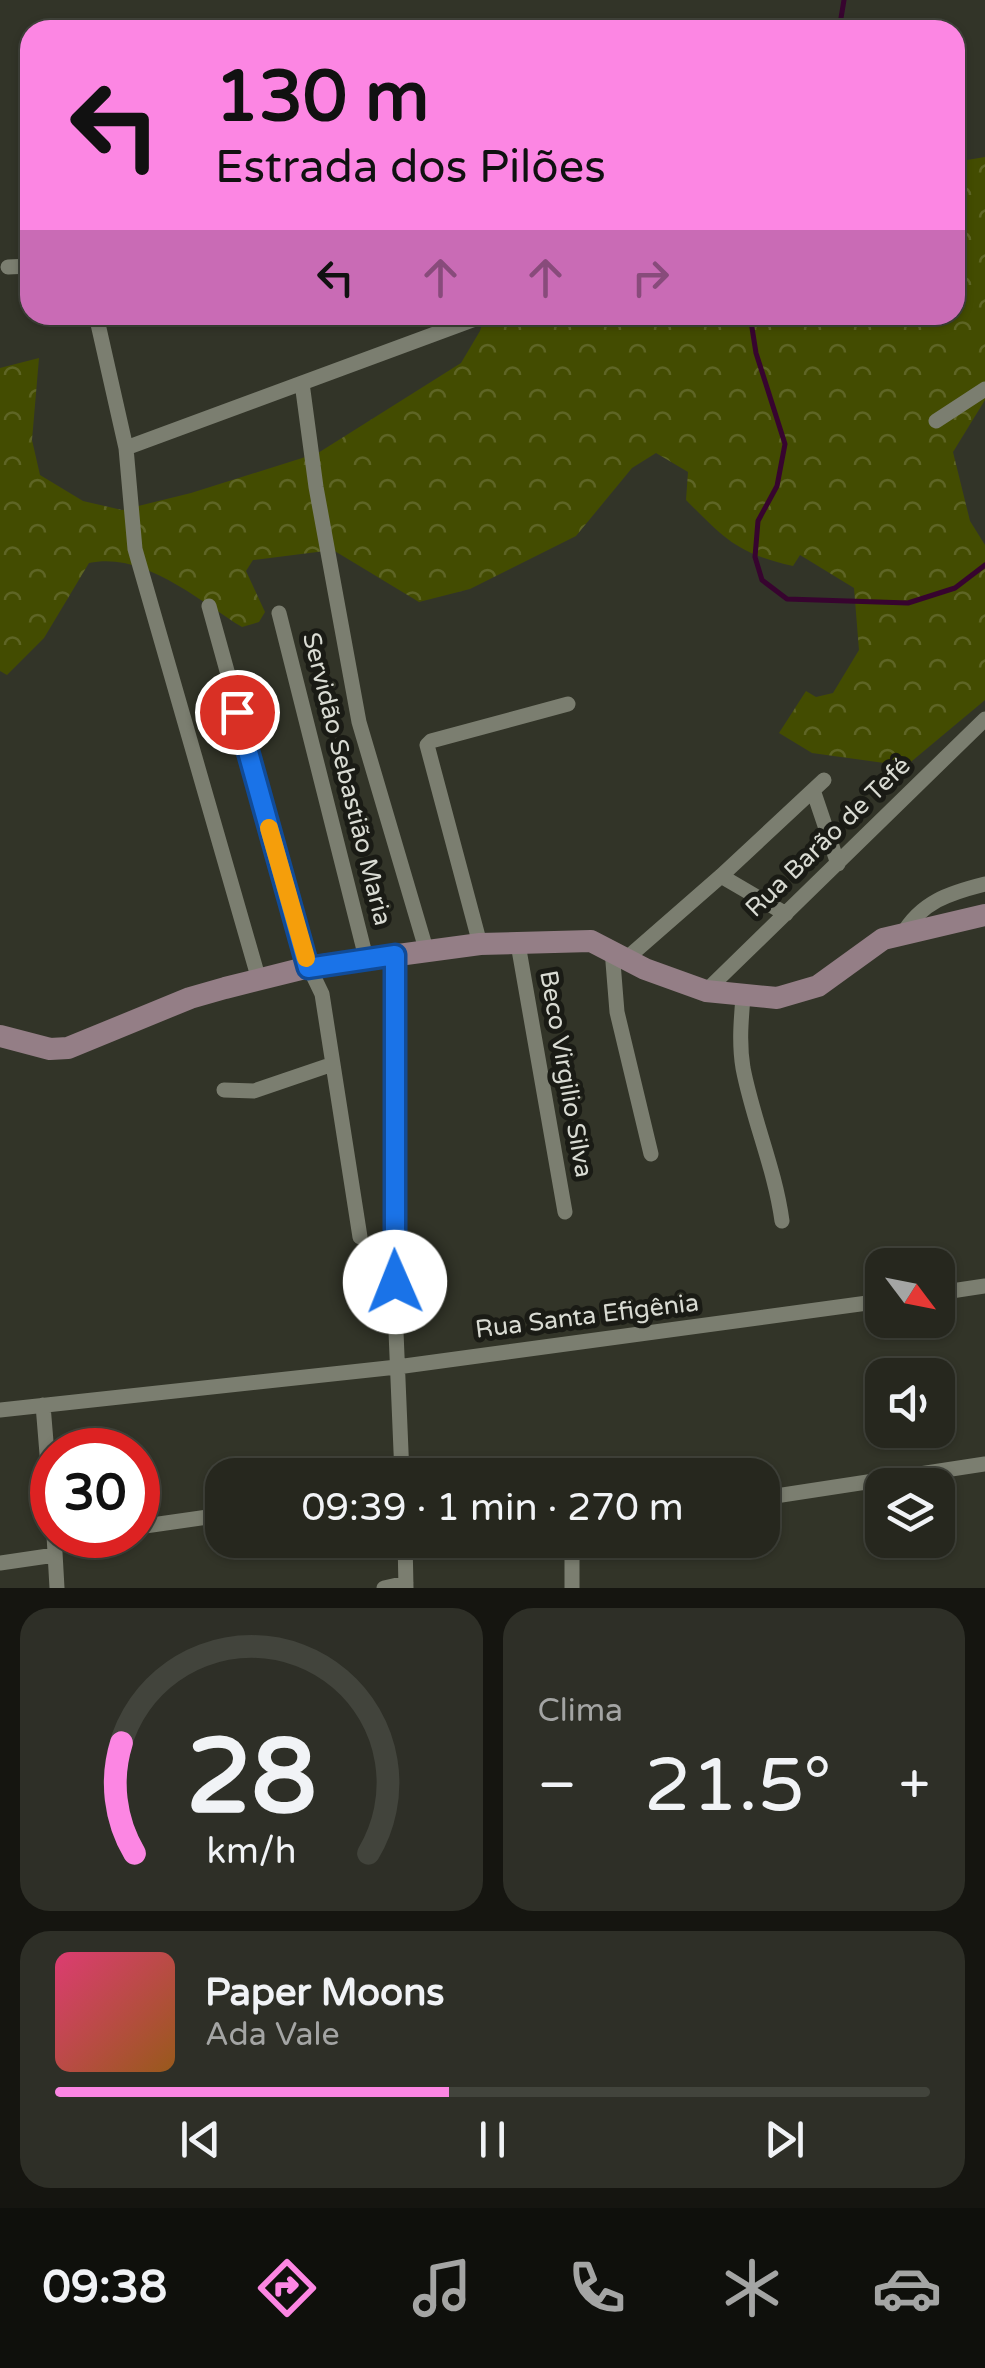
<!DOCTYPE html>
<html lang="pt">
<meta charset="utf-8">
<style>
:root{--surface:#26271e;--page:#2e2f27;--text:#f1f3f6;--muted:#a4a5a4;--line:#42443c;--accent:#fc86e3}
body{margin:0;font-family:"Varela Round",sans-serif;background:var(--page);color:var(--text);height:100vh;display:flex;flex-direction:column;font-size:38px;white-space:nowrap}
*{box-sizing:border-box;margin:0}
p{font-size:32px;color:var(--muted)}
.icon{flex:none;width:55px;height:55px;fill:none;stroke:currentColor;stroke-width:2;stroke-linecap:round;stroke-linejoin:round}
.map{position:relative;height:1588px;overflow:hidden}
.drawer{display:flex;flex-direction:column;gap:20px;padding:20px;background:#151510;flex:1}
.drawer>*{flex:none}
.top-card{position:absolute;left:20px;top:20px;width:945px;height:305px;border-radius:30px;box-shadow:0 2px 8px #0004,0 0 0 2px var(--line);background:#fc86e3;color:#111;overflow:hidden}
.needle{width:65px;rotate:122deg}
.fabs{position:absolute;left:865px;top:1248px;display:grid;gap:20px}
.fabs a{display:grid;place-items:center;width:90px;height:90px;border-radius:20px;background:var(--surface);box-shadow:0 2px 8px #0004,0 0 0 2px var(--line);font-size:50px}
.speed{position:absolute;left:30px;top:1428px;display:flex;gap:20px;font-size:50px;font-weight:700;text-align:center}
.speed>*{display:grid;place-content:center;width:130px;height:130px;border-radius:50%;background:var(--surface);box-shadow:0 2px 8px #0004,0 0 0 2px var(--line);line-height:1}
.speed .limit{border:15px solid #d22;background:#fff;color:#111}
.pin{position:absolute;display:grid;place-items:center;width:85px;height:85px;color:#fff;margin:-42px;border:5px solid #fff;border-radius:50%;box-shadow:0 2px 10px #0007}
.me{position:absolute;width:110px;margin:-55px;rotate:359deg;stroke-linejoin:round;filter:drop-shadow(0 0 8px #0008)}
.turn{display:flex;align-items:center;gap:35px;height:210px;padding:0 30px;font-size:45px}
.turn .icon{width:130px;height:130px;stroke-width:2.5}
.turn b{display:block;font-size:70px;line-height:85px}
.lanes{display:flex;align-items:center;height:95px;padding:0 30px;background:#0003;justify-content:center;gap:50px;direction:ltr}
.lanes .off{opacity:.35}
.big{font-size:75px;font-weight:600;line-height:1.1}
.drawer .tile{flex:1;display:flex;flex-direction:column;justify-content:center;gap:15px;min-width:0;padding:0 35px;border-radius:30px;background:var(--page)}
.drawer .dial{align-items:center;gap:0}
.dial svg{height:260px;overflow:visible;fill:none;stroke:var(--line);stroke-width:7;stroke-linecap:round;text-anchor:middle}
.dial text{fill:var(--text);stroke:none}
.song{display:flex;align-items:center;gap:30px}
.cover{width:120px;height:120px;border-radius:15px;background:linear-gradient(135deg,hsl(340 70% 55%),hsl(30 70% 35%))}
.played{height:10px;border-radius:5px;background:linear-gradient(90deg,var(--accent) 45%,var(--line) 45%)}
.keys{display:flex;justify-content:space-around;direction:ltr}
.heat{display:flex;justify-content:space-between;align-items:center;font-size:55px;direction:ltr}
.drawer .tiles{flex:1;display:grid;gap:20px;grid-template-columns:1fr 1fr}
.tile:last-child{grid-column:span 2}
.trip{position:absolute;left:205px;top:1458px;width:575px;height:100px;border-radius:30px;background:var(--surface);box-shadow:0 2px 8px #0004,0 0 0 2px var(--line);font-weight:600;line-height:100px;text-align:center}
.menu{display:flex;height:160px;justify-content:space-around;align-items:center;background:#0f100c;color:var(--muted)}
.menu .icon{width:70px;height:70px}
.menu .selected{color:var(--accent)}
.menu b{font-size:45px;color:var(--text)}
.map>svg:first-child{display:block}
</style>
<div class="map">
<svg width="985" height="1588" viewBox="0 0 985 1588">
<defs>
<pattern id="forest-crowns" width="20" height="18" patternUnits="userSpaceOnUse" patternTransform="scale(2.5)"><rect width="20" height="18" fill="#434c01"/><path d="M2 6a3 3 0 1 1 6 0M12 15a3 3 0 1 1 6 0" fill="none" stroke="#5e6525"/></pattern>
</defs>
<rect width="100%" height="100%" fill="#323428"/>
<path fill="url(#forest-crowns)" d="M985 157V400L953 452 970 521 985 545V700L906 766 812 753 779 733 806 691 816 697 833 693 859 650 854 588 800 555 793 566C737 553 726 540 686 500L688 472 656 453 632 468 576 536 470 589 419 602 333 550 253 560 246 571 265 612 259 622 242 627C198 600 143 551 89 563L44 638 7 675 0 671V368L39 358 32 440 40 475 83 501 122 510 191 493 318 453 461 363 480 331 485 315H647L661 324 696 315H955V162Z"/>
<g fill="none" stroke-linecap="round" stroke-linejoin="round">
<path stroke="#37042f" stroke-width="5" d="M839 30 844 0
M750 315 756 353 785 444 777 486 758 521 755 557 762 580 787 599 908 603 955 588 985 565"/>
<path stroke="#7b7e70" stroke-width="15" d="M8 267 30 266
M96 315 126 448 135 549 259 980
M302 383 316 487 359 722 426 949
M936 421 985 389
M126 448 486 315
M209 606 309 967 322 994 360 1237
M279 613 366 958
M813 790 838 864
M721 876 786 914
M902 935C921 902 949 893 985 884
M480 944 427 745 431 741 568 704
M518 944 565 1212
M612 950 617 1012 651 1154
M395 955 393 1260 402 1475
M626 959 721 876 824 780
M706 991 985 719
M743 997C741 1021 739 1044 743 1068 753 1120 775 1169 782 1221
M224 1090 254 1091 333 1064
M938 1293 985 1286
M43 1405 52 1515
M0 1410 397 1367 882 1301
M762 1498 985 1464
M138 1527 222 1515
M54 1535 57 1588
M54 1538 78 1535
M405 1540 406 1588
M572 1540V1588
M406 1549 454 1540
M0 1563 55 1555
M384 1588 406 1583"/>
<path stroke="#947e86" stroke-width="22" d="M0 1036 50 1049 68 1048 190 998 225 988 309 967 480 944 591 941 645 969 706 991 777 998 818 986 883 939 985 915"/>
</g>
<g fill="none" stroke-linecap="round" stroke-linejoin="round">
<defs>
<path id="route" d="M237 712 308 968 395 955V1282"/>
</defs>
<use href="#route" stroke="#114b97" stroke-width="25"/>
<use href="#route" stroke="#1a73e8" stroke-width="18"/>
<path stroke="#f59e0b" stroke-width="18" d="M269 828 306 958"/>
</g>
<g text-anchor="middle" dominant-baseline="central" stroke-width="10" stroke-linejoin="round" paint-order="stroke">
<g font-size="25" fill="#d9dbd3" stroke="#1a1b15">
<text transform="translate(347 779) rotate(76)">Servidão Sebastião Maria</text>
<text transform="translate(828 837) rotate(-44)">Rua Barão de Tefé</text>
<text transform="translate(566 1074) rotate(80)">Beco Virgilio Silva</text>
<text transform="translate(587 1316) rotate(-7)">Rua Santa Efigênia</text>
</g>
</g>
</svg>
<div class="fabs">
<a><svg class="needle" viewBox="-14 -14 28 28"><path d="M0-13l5 13h-10z" fill="#e53935"/><path d="M0 13l5-13h-10z" fill="#a4a5a4"/></svg></a>
<a><svg class="icon" aria-label="sound" viewBox="0 0 24 24"><path d="M4 9h4l5-4v14l-5-4H4zM17 9q2 3 0 6"/></svg></a>
<a><svg class="icon" aria-label="layers" viewBox="0 0 24 24"><path d="M12 4l9 5-9 5-9-5zM3 14l9 5 9-5"/></svg></a>
</div>
<div class="speed"><div class="limit">30</div></div>
<div class="pin" style="left:237px;top:712px;background:#d93025"><svg class="icon" aria-label="arrive" viewBox="0 0 24 24"><path d="M6 21V4h12l-3 4 3 4H6"/></svg></div>
<svg class="me" style="left:395px;top:1282px" viewBox="-20 -20 40 40"><circle r="19" fill="#fff"/><path d="M0-13L10 11 0 6-10 11z" fill="#1a73e8"/></svg>
<div class="trip">09:39 · 1 min · 270 m</div>
<div class="top-card">
<div class="turn"><svg class="icon" aria-label="left" viewBox="0 0 24 24"><path d="M17 20v-9H6M10 6l-5 5 5 5"/></svg><div><b>130 m</b>Estrada dos Pilões</div></div>
<div class="lanes"><svg class="icon" aria-label="left" viewBox="0 0 24 24"><path d="M17 20v-9H6M10 6l-5 5 5 5"/></svg><svg class="icon off" aria-label="ahead" viewBox="0 0 24 24"><path d="M12 20V5M6 11l6-6 6 6"/></svg><svg class="icon off" aria-label="ahead" viewBox="0 0 24 24"><path d="M12 20V5M6 11l6-6 6 6"/></svg><svg class="icon off" aria-label="right" viewBox="0 0 24 24"><path d="M7 20v-9h11M14 6l5 5-5 5"/></svg></div>
</div>
</div>
<section class="drawer">
<div class="tiles">
<div class="tile dial"><svg viewBox="0 0 100 80">
<path d="M14 69A42 42 0 1 1 86 69"/>
<path d="M14 69A42 42 0 0 1 10 35" stroke="#fc86e3"/>
<text x="50" y="56" font-size="32" font-weight="700">28</text>
<text x="50" y="72" font-size="11">km/h</text>
</svg></div>
<div class="tile"><p>Clima</p>
<div class="heat"><a>−</a><b class="big">21.5°</b><a>+</a></div>
</div>
<div class="tile">
<div class="song"><i class="cover"></i><div><b>Paper Moons</b><p>Ada Vale</p></div></div>
<div class="played"></div>
<div class="keys"><svg class="icon" aria-label="previous" viewBox="0 0 24 24"><path d="M18 5L8 12l10 7zM5 5v14"/></svg><svg class="icon" aria-label="pause" viewBox="0 0 24 24"><path d="M8 5v14M16 5v14"/></svg><svg class="icon" aria-label="next" viewBox="0 0 24 24"><path d="M6 5l10 7-10 7zM19 5v14"/></svg></div>
</div>
</div>
</section>
<nav class="menu">
<b>09:38</b>
<svg class="icon selected" aria-label="directions" viewBox="0 0 24 24"><path d="M12 3l9 9-9 9-9-9zM9 14v-3h6M13 9l2 2-2 2"/></svg>
<svg class="icon" aria-label="music" viewBox="0 0 24 24"><path d="M9 18V5l10-2v13"/><circle cx="6" cy="18" r="3"/><circle cx="16" cy="16" r="3"/></svg>
<svg class="icon" aria-label="phone" viewBox="0 0 24 24"><path d="M5 4h4l2 5-3 2q2 4 5 5l2-3 5 2v4C11 20 4 13 5 4z"/></svg>
<svg class="icon" aria-label="climate" viewBox="0 0 24 24"><path d="M12 3v18M4 7l16 10M4 17L20 7"/></svg>
<svg class="icon" aria-label="car" viewBox="0 0 24 24"><path d="M5 17H2v-5l4-1 3-4h7l3 4 3 1v5h-3M9 17h6M6 11h13"/><circle cx="7" cy="17" r="2"/><circle cx="17" cy="17" r="2"/></svg>
</nav>
